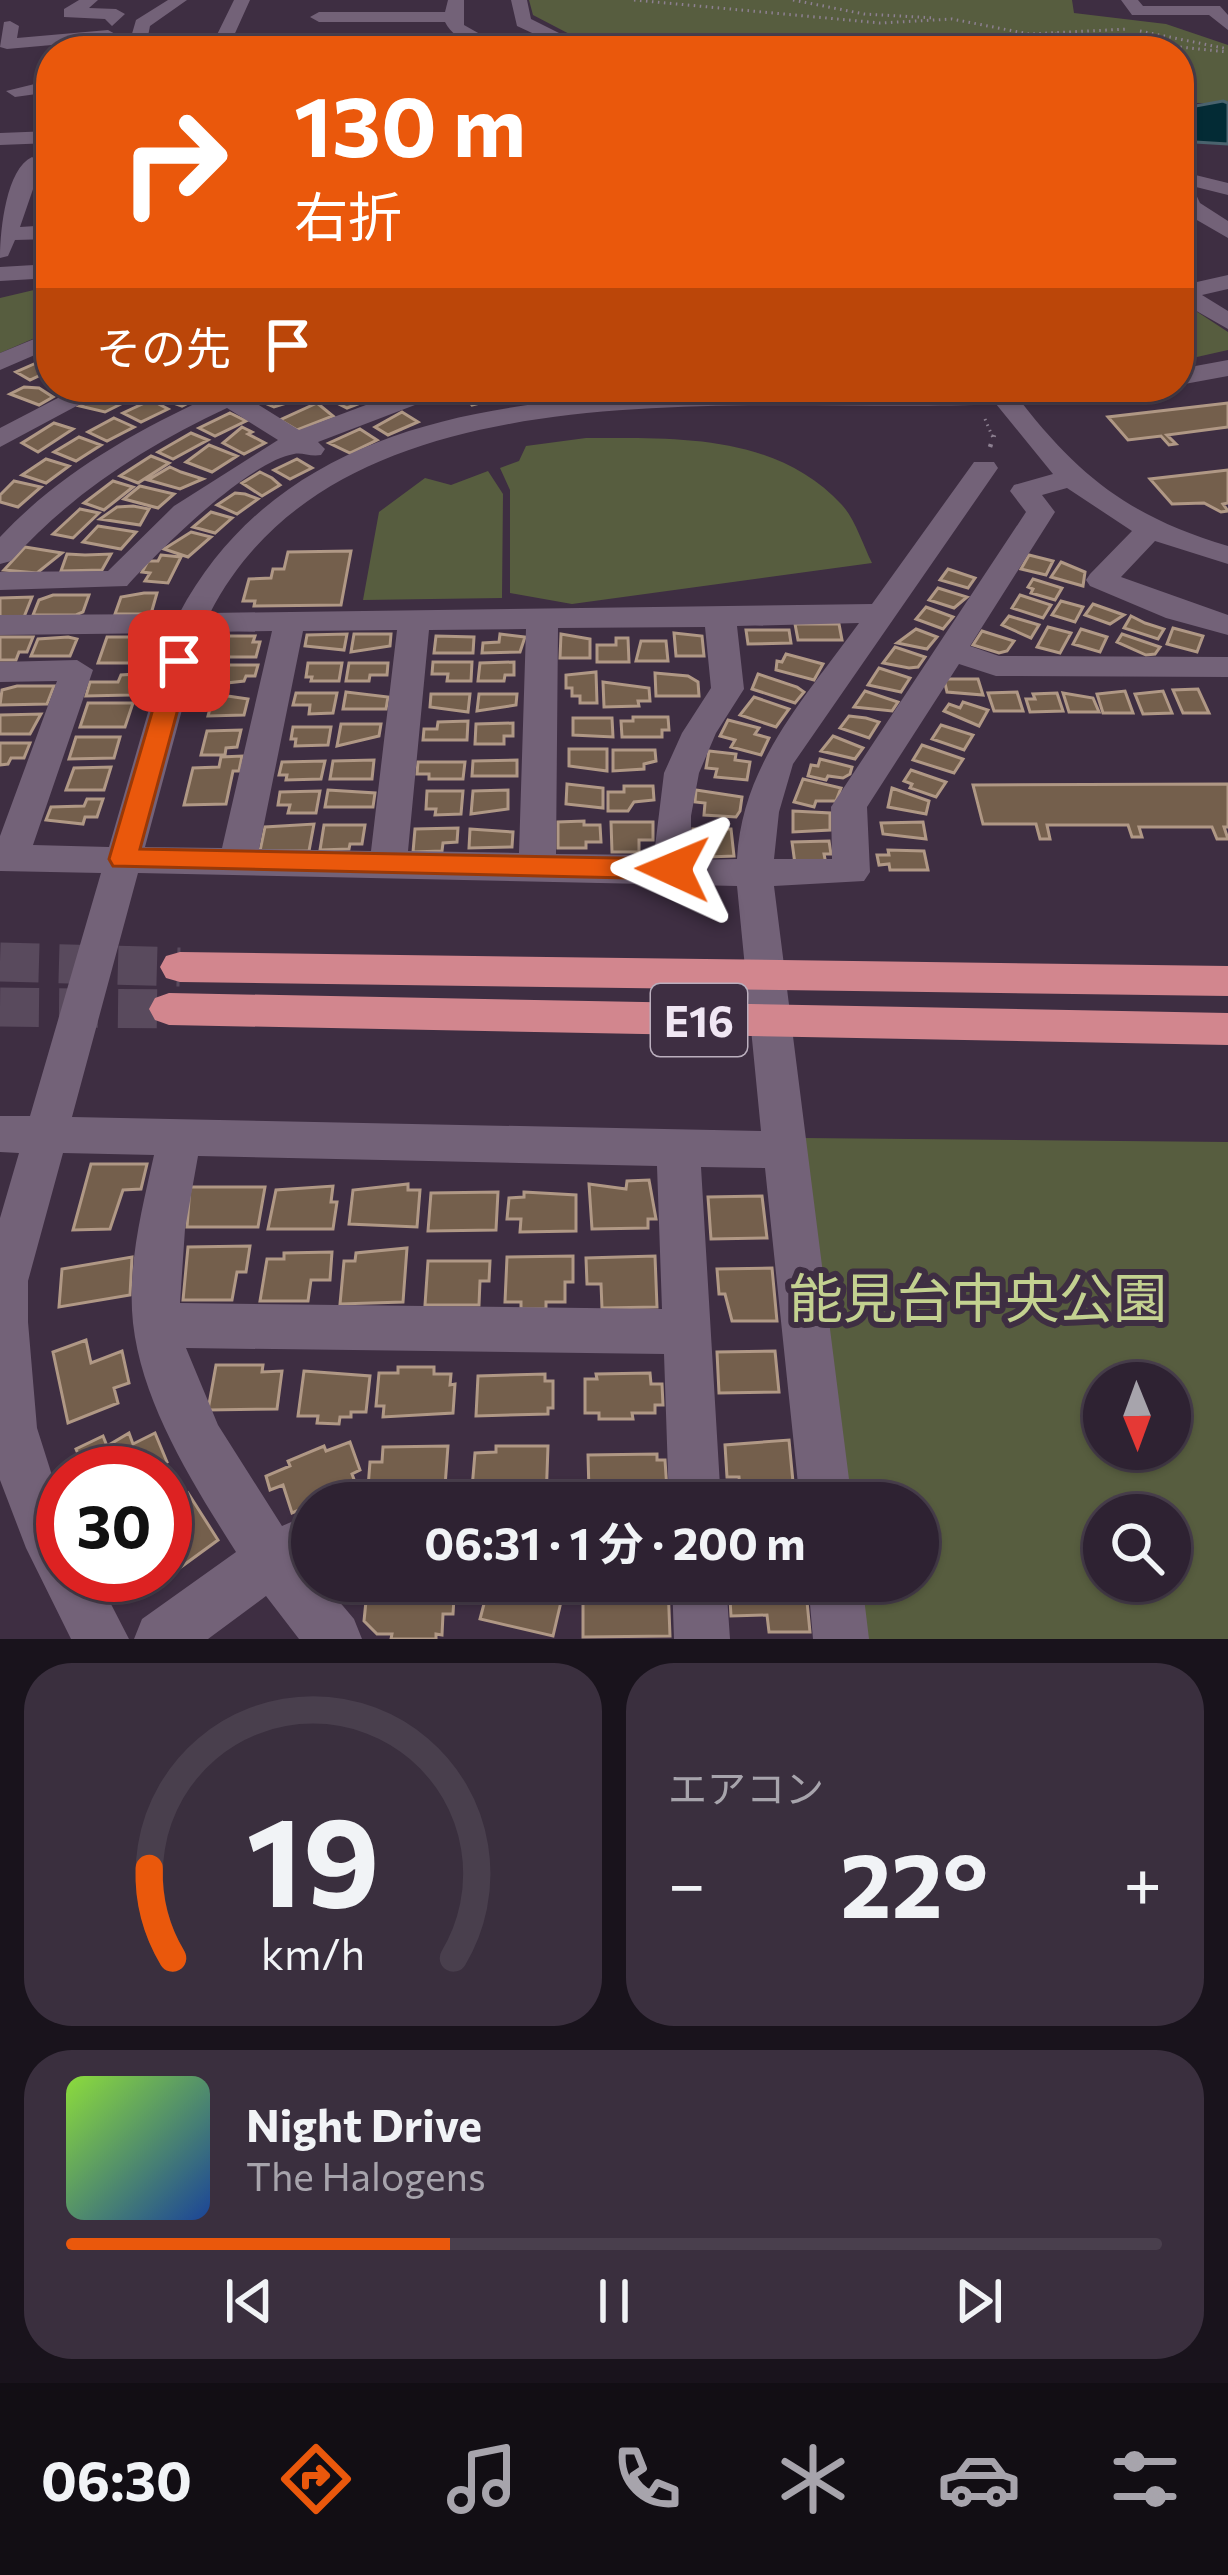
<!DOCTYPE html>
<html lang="ja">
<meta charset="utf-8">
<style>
:root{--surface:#2e2232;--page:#3a2f3e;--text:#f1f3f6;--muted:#a7a4ac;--line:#493f4d;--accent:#ea580c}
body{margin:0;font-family:Commissioner,"Noto Sans JP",sans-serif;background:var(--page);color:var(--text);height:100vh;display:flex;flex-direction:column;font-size:45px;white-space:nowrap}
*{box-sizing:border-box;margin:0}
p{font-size:39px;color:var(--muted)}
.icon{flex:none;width:66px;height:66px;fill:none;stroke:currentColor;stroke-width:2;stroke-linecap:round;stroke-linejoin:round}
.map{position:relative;height:1639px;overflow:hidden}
.sheet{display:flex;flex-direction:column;gap:24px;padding:24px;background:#19131c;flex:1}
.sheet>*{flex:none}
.hud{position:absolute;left:36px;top:36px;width:1158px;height:366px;border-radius:48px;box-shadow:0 3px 9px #0004,0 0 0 3px var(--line);background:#ea580c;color:#fff;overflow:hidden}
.needle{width:78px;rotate:179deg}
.buttons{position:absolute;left:1083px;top:1362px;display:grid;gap:24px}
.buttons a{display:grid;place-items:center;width:108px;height:108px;border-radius:50%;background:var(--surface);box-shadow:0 3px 9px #0004,0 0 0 3px var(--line);font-size:60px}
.speed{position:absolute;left:36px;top:1446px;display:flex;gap:24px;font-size:60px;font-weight:700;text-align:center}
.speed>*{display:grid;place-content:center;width:156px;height:156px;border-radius:50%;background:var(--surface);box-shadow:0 3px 9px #0004,0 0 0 3px var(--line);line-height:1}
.speed .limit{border:18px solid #d22;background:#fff;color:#111}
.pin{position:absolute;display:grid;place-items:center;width:102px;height:102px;color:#fff;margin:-51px;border-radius:24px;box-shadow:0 6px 18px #0006}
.me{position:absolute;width:132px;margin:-66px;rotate:271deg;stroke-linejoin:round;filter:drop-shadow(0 0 9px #0008)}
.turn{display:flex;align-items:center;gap:42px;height:252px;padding:0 60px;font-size:54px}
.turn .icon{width:156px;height:156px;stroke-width:2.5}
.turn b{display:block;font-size:84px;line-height:102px}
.then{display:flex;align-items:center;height:114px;padding:0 60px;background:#0003;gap:24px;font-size:45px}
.big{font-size:90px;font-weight:700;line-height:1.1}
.sheet .tile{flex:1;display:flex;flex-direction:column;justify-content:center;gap:18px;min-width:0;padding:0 42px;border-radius:48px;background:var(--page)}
.sheet .dial{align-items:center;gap:0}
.dial svg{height:312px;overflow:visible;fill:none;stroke:var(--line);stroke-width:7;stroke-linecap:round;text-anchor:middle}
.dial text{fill:var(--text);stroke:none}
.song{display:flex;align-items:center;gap:36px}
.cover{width:144px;height:144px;border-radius:18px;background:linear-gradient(135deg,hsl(90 70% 55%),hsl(220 70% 35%))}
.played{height:12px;border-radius:6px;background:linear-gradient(90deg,var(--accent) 35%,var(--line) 35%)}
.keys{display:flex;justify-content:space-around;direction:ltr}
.heat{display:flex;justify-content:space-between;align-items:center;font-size:66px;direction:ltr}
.sheet .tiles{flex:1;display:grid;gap:24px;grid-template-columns:1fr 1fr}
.tile:last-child{grid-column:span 2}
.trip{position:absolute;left:291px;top:1482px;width:648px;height:120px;border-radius:60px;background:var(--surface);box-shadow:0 3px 9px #0004,0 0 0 3px var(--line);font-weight:700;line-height:120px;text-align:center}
.dock{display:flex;height:192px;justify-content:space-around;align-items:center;background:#120e14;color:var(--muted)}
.dock .icon{width:84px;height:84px}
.dock .selected{color:var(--accent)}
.dock b{font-size:54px;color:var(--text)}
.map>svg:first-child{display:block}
</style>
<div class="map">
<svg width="1228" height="1639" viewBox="0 0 1228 1639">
<rect width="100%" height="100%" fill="#3e2e42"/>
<path fill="#575d3f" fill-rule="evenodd" d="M529 0H1072L1074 13 1166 24 1228 45V103H1194L1179 109V51H602L533 15Z
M51 286V331L0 353V298Z
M1179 300 1228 332V350L1179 361Z
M586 438C675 438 776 433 842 505 855 519 863 545 872 563L572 604 510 593V490L500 468 519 461 526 446Z
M488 471 503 494 502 598 363 600 379 512 425 478 451 485Z
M802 1138 1228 1142V1639H864L857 1581H918V1503H847ZM1104 1383H1170V1449H1104ZM1104 1515H1170V1581H1104Z"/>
<path fill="#032b35" stroke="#4a636e" stroke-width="3" d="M1223 101 1228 103V144L1179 141V109Z"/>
<path fill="#745f4c" stroke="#b09885" stroke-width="3" d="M43 360 51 363V370L30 380 16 372Z
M24 387 39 388 53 397 39 405 10 394Z
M173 387H179L200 397 182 406 154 396Z
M362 387 376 397 347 408 327 398Z
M495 387 504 397 472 405 466 397 474 395 469 390Z
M292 388 306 397 274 407 258 400Z
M107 394 129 400 105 412 80 406Z
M151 400 168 409 141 422 123 413Z
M317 403 333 416 297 430 280 420Z
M1228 403V427L1167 435 1176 444 1169 445 1161 436 1128 440 1108 417Z
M402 412 418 422 388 435 375 427Z
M230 413 246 421 215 436 199 428Z
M114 418 134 427 107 441 88 432Z
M54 423 73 429 38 452 22 443Z
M242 427 252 432 248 434 265 443 244 454 223 443Z
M360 429 377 440 350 453 329 443Z
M191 433 208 440 173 459 158 452Z
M79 437 101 445 76 461 54 452Z
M209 445 237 456 212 472 186 462Z
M151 456 169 463 138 483 120 476Z
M46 459 69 466 46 483 22 475Z
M297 459 312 468 290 479 274 470Z
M170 467 181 472 203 479 180 489 148 480Z
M1228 470V503L1223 504 1228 511 1221 512 1204 503 1172 504 1150 479Z
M260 472 272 478 280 485 262 496 242 483Z
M14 481 41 487 18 507 0 502V495Z
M113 481 133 487 104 510 84 503Z
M140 486 174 494 158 508 124 499Z
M235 493 245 494 258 499 237 514 217 505Z
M117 507 133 506 149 509 140 525 100 519Z
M80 509 99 513 73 538 53 534Z
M211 512 232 518 215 533 193 527Z
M98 526 136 532 121 549 83 542Z
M191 532 211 537 188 557 164 549Z
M25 547 62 553 37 573 4 570Z
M351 551 341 605 254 606 255 601H243L249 579 271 578 273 569H284L288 552Z
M67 554 85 555 111 554 102 570 61 571Z
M161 555 181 557 168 583 145 581 150 573 142 572 148 561H158Z
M1029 555 1053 561 1046 575 1021 569Z
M1061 562 1085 572 1083 586 1051 577Z
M948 569 975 578 968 588 940 580Z
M1033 579 1062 588 1055 600 1031 593 1033 589 1028 587Z
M938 588 967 597 954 608 929 600Z
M144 593H157L151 614H115L121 597Z
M53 595H89L83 612 76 615H33L39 600Z
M1020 595 1051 605 1043 618 1012 608Z
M32 597 24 617H0V598Z
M1061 601 1083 607 1075 622 1052 615Z
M1093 604 1124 615 1110 624 1085 615Z
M926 607 953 617 943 629 916 619Z
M1009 616 1039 625 1031 638 1002 625Z
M1131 616 1145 623 1164 629 1158 639 1124 628Z
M795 624H839L842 640H798Z
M1048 627 1071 633 1060 653 1037 647Z
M1173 628 1203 636 1197 652 1167 644Z
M916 629 937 637 927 649 897 643Z
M1081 629 1107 637 1100 652 1073 644Z
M746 630H789L791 643 748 644Z
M134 631H152L141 663H98L107 637H132Z
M982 631 1014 641 1007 651 999 653 973 645Z
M674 633 702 636 704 656H676Z
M347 634 344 650 305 646 307 635Z
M354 634H391L390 646 351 652Z
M500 634 525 637 520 652 482 653 483 643 499 642Z
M561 634 590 639V658H560Z
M1122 634 1160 647 1155 654 1146 655 1117 642Z
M224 636H255L253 642H260L256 657H218Z
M436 636 474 637 473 653H434Z
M0 637H33L27 652H19L16 660H0Z
M68 637 77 639 70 656H31L38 639Z
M616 638H628L629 662H597V645H616Z
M641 641H666L668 661H636Z
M895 647 925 657 918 667 909 668 883 663Z
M786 654 823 664 814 680 776 670 777 661 782 662Z
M433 662H472L471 681H447L448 674H432Z
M514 662V675H505L504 681H478L480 663Z
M308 663H342L339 681H311L312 677H306Z
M349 663H388L387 675H370L369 681H346Z
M214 665H258L255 676H246L244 681 209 685Z
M879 668 910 678 901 692 868 685Z
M596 672 597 703H580V696H572V688H566V675Z
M655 673 688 676 698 682 699 696H656Z
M137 674 130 695 86 696 90 682H118L121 675Z
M758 674 797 687 804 692 795 703 752 689Z
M944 679H978L983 695 947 692Z
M603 682 649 688 650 701H638L639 706 604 707Z
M17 686H54L47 704 0 705 2 690Z
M1198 689 1209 713H1183L1173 690Z
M865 691 898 702 892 711 854 707Z
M1125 691 1133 713H1103L1097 694Z
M1163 691 1172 713 1143 714 1135 694Z
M346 692 388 697 386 709H343Z
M1017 692 1023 711H994L988 693Z
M296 693H337L333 713 309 714 310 705H293Z
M1057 693 1063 711 1030 712 1026 699H1035L1033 694Z
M1063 693 1093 698 1099 712H1069Z
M214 694 248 699 244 715 208 716Z
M431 694H470L468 712 430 707Z
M479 694H517L516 705 477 711Z
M754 697 789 709 776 727 740 715Z
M963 702 988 710 979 726 944 711 949 704 960 708Z
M88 703H133L125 727H80Z
M41 714 30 734H0V715Z
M849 716 866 718 879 722 869 738 840 728Z
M633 717H668L669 730H662V737H622L621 721H633Z
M573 718H612L613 737 573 735Z
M728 720 759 728 755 734 769 738 761 755 731 747 735 740 720 736Z
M468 721 467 740H423L424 729H437L438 722Z
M513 723V736H504V744H475L476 724Z
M341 724H381L379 736 337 746Z
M941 725 973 735 964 750 932 739Z
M293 727H331L328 745 295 746 296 739H291Z
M241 730 237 747 226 748 225 755H201L207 731Z
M833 736 863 748 855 759 821 751Z
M76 737H120L114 758 69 759Z
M0 743H30L24 758H11L8 764 0 765Z
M922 745 963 759 954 773 913 760Z
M569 749H607V771L569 766Z
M613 750H655L656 761 644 764V769L613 771Z
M709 751 736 754 735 760 750 762 747 780 715 777 717 769 706 768Z
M242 756 239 771H233L226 804 184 805 193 768 219 767 221 757Z
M820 759 852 767 850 774 843 778 828 776 826 780 808 776 811 765 818 766Z
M374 760 372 779H330L333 761Z
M517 760V776H472L473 761Z
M325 761 321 779 286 780 287 775H279L282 762Z
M418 762H465L463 779H429V774H417Z
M111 767 104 790H66L74 768Z
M911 770 946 782 936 797 910 788 912 784 904 781Z
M803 779 841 788 836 801H816L814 807 794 802Z
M567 784 603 788V808L566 804Z
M1228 784V827H1224L1228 839H1217L1212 827H1139L1142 837H1132L1128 825H1047L1050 839H1040L1036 824H983L973 785Z
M624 786H653L654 800 634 802 628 811H608V792H624Z
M892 788 929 801 926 814 888 807Z
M328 790 375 793 373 807H325Z
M508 790V809L471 814 473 791Z
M696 790 742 797 740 811 736 817 704 815 705 803 695 802Z
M320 791 316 813H288L290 805H278L280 792Z
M427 791H463L461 814 435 815 436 809H426Z
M87 799H103L97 817H85L83 824 46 820 51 807 84 806Z
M793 811 830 813V830L793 832Z
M584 821V825H600L601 842H586V848H558V822Z
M611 822H653V840H639V852H612Z
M923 822 926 839 883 834 881 823Z
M314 824 309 851H260L265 827Z
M324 825H365L362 844H350L349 849 320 850Z
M458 828 457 842 443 843 442 851 413 852 415 829Z
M470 829 513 832 512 847 469 848Z
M693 829H731L734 856 708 857 707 846 694 841Z
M829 841 831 854H824L826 864H795L792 842Z
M888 850 924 851 928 870H890L889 864 879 865 877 855H889Z
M91 1164H147L141 1189 123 1190 110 1229 73 1230Z
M649 1180 656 1219H648V1228L592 1229 589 1184 626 1189 627 1181Z
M408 1184V1190H420L417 1227 349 1224 353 1190Z
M333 1186 331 1202H337L333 1229H268L276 1190Z
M190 1187H265L258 1227H187Z
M498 1192 496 1230 428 1231 431 1193Z
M524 1192 576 1195V1231L520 1232 521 1219H507L509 1198 524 1197Z
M762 1196 767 1238 711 1239 708 1197Z
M250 1246 246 1272H237L232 1300H183L188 1247Z
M407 1248 403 1302 340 1304 344 1261H355L356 1253Z
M332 1252 330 1280H311L308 1301H260L267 1259H284V1253Z
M573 1256V1282H565V1302H546V1309H521V1302H505L507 1257Z
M655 1256 657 1307 602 1308 601 1284H587L586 1258Z
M132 1257 130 1295 59 1307 62 1269Z
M428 1261H490L489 1281H480L479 1305H425Z
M772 1268 777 1321H732L725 1294H719L717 1269Z
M86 1340 91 1363 122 1351 129 1383 114 1388 118 1403 68 1423 53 1352Z
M775 1351 779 1392 719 1393 717 1352Z
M216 1365H263L262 1372 282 1371 277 1409 208 1410Z
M398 1367H434V1374H451L450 1385 455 1384 453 1413 383 1417 384 1406H376L379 1373H398Z
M304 1371 370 1376 366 1412H351V1417H340L339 1424 317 1423 318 1416H298Z
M650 1373 651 1384H662L663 1405H655V1413H632L633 1419H599V1413H585V1379H597L596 1374Z
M545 1374V1381H553V1408H548V1414L476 1416 478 1376Z
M129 1433 133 1444 155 1433 167 1462 147 1473H86L76 1449 103 1436 107 1446Z
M789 1440 795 1503H741L739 1477H727L725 1445Z
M350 1442 360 1470 352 1474 356 1485 328 1496 326 1488 320 1491 323 1500 292 1513 283 1485 270 1490 266 1476 290 1466 288 1461 324 1446 326 1451Z
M448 1446 444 1500 367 1501 370 1462H382L383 1447Z
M496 1446H548L546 1501 471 1500 475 1453 496 1452Z
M657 1454V1460H665L667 1490 661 1491V1502L602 1503V1492H589L588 1455Z
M188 1493 218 1540 155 1586 149 1575H165V1509Z
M368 1581H455L453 1614H443L442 1635 436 1634V1639H391L392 1634H377L364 1621Z
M490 1581H529L564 1589 553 1636 480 1619Z
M729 1581H805L810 1632H769L767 1615 731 1616Z
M668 1585 670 1636 583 1637V1587Z"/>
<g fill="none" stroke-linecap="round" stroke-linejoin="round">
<path stroke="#594a5d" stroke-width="39" stroke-dasharray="39 20" stroke-linecap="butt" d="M0 962 180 967
M0 1007 169 1009"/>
<path stroke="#8d8091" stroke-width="3" stroke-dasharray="1.5 4.5" stroke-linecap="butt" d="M634 0 880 23 952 19 1029 34 1128 29
M793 0 864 14 935 18
M1140 31 1228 49
M1036 34V51
M1055 34 1228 52
M985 419 993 438"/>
<path stroke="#8d8091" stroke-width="4.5" stroke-dasharray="3 8" stroke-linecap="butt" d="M990 447 994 435"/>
<path fill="#736278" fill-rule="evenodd" d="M79 0H98L89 8 116 9 125 14 112 26 105 19 64 17V9Z
M168 0H187L150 26 145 51H127L136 20Z
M234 0H250L227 51H209Z
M448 0H464V25L510 51C487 51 456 44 445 22H319L310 17 319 12H445Z
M511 0H527L531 19 595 51H571L517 26Z
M1121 0H1138L1143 6H1220L1228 15V30L1209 15H1132Z
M10 21 19 26 17 38 108 30 117 35 108 40 7 49 0 47 4 22Z
M51 80V92L15 97 6 91Z
M51 131V143L0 145V133Z
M32 157 42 163 20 227 51 225V239L15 240 8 256 0 258C0 231 6 169 32 157Z
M1179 171 1228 183V195L1192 186 1200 203 1228 221V238L1183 212Z
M51 264V278L0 281V267Z
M1228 275V289L1202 295 1228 311V329L1179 301V286Z
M51 332V348L0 370V353Z
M1228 360V376L1179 385V369Z
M79 387H112L0 447V428Z
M203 387H267L249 399 299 430 414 387H453L449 392 318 442 325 449 321 455C310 457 302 452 294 454 249 461 157 552 127 586L0 590V572L108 571 174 506 278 440 227 408C144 447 72 493 11 561L0 564V537C59 474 132 433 209 397Z
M983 387H1130L1117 395 1022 403C1082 480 1134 518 1228 546V564L1155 541 1121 577 1228 615V635L1166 618 1090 586 1086 580 1090 574 1132 531 1067 488 1042 495 1055 512 970 646 999 656 1228 657V677L996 676 959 664 867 807 870 872 864 881 774 886 852 1503H800L765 1168 701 1167 721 1503H669L664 1354 186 1348 218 1425 282 1526 312 1513V1581H322L354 1619 362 1639H299L266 1596 208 1639H134L142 1619 236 1552C193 1484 142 1404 133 1323 127 1267 142 1209 154 1155L63 1153 28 1281V1322L37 1428 63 1510V1575H96L129 1639H71L26 1548 0 1480V1218L19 1153 0 1152V1116H30L101 873 0 871V836L57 681 0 682V662L77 660 93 670 33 845 109 847 171 633 0 635V615L179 614C303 381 598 394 823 393 860 392 958 398 983 387ZM996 404 1053 474 1014 485 1010 491 1026 512 831 807 832 859H774L779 812 793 764 998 468 994 462H974L872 604 210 613C343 354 755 416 996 404ZM859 623C805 698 742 764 737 859L691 860V816L699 773 716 733 744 689 737 626ZM705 627 711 688 682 733 664 773 654 855 556 854 558 628ZM526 629 519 853 408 851 429 630ZM397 630 371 851 259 849 303 631ZM272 631 222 848 145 847 203 632ZM138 873 737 886 761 1131 72 1117ZM198 1156 657 1166 662 1309 180 1303 185 1229Z
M672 1581H726L730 1639H674Z
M808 1581H862L869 1639H813Z"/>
<path fill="#d2868e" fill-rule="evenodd" d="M180 952 1228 966V996L180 982 166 978 160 967 166 956Z
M169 993 1228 1013V1045L169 1025 155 1020 149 1009 155 998Z"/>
</g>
<path fill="#ea580c" stroke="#983908" stroke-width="3" d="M179 654 191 661 140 849 673 859 687 869 673 879 113 866 109 859 167 661Z"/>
<g text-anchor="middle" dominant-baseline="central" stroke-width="12" stroke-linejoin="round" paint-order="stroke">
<rect fill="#3e2e42" stroke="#bbafbe" stroke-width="3" x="651" y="984" width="96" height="72" rx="9"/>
<g font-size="42" font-weight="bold" fill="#f0e6f3">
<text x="699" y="1020">E16</text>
</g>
<g font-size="54" fill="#c3d190" stroke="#3e2e42">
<text x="978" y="1296">能見台中央公園</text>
</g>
</g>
</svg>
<div class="buttons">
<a><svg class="needle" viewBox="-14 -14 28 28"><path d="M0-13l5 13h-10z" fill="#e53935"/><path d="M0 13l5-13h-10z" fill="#a7a4ac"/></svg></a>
<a><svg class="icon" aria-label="search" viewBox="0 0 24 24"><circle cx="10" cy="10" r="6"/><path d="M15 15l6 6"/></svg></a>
</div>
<div class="speed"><div class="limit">30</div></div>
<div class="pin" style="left:179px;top:661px;background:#d93025"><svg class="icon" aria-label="arrive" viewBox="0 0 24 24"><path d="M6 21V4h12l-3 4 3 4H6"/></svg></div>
<svg class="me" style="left:673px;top:869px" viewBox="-20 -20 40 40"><path d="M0-17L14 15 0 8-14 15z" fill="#ea580c" stroke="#fff" stroke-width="4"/></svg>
<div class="trip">06:31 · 1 分 · 200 m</div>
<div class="hud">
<div class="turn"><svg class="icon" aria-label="right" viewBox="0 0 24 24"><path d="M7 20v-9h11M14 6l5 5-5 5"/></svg><div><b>130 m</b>右折</div></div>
<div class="then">その先<svg class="icon" aria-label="arrive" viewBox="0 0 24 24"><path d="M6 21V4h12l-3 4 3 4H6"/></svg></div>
</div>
</div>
<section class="sheet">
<div class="tiles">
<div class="tile dial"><svg viewBox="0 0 100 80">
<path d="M14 69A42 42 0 1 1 86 69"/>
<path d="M14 69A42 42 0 0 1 8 46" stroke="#ea580c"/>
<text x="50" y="56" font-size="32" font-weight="700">19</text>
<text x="50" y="72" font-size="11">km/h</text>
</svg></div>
<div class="tile"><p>エアコン</p>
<div class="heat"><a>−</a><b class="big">22°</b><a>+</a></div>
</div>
<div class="tile">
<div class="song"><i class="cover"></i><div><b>Night Drive</b><p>The Halogens</p></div></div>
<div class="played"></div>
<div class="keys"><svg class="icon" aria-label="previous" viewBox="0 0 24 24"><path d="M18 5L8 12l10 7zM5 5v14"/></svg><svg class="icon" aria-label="pause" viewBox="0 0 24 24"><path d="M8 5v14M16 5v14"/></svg><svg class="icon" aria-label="next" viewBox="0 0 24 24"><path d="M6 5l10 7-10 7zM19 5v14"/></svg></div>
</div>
</div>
</section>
<nav class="dock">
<b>06:30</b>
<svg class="icon selected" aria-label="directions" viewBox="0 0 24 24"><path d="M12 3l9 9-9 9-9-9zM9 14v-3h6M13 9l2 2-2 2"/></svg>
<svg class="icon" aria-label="music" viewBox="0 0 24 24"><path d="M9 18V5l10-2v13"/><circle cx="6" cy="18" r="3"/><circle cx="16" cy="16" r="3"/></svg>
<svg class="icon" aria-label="phone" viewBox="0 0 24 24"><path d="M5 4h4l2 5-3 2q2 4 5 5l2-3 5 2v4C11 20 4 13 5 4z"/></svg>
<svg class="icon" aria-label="climate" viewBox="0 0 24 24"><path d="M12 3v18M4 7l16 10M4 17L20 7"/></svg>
<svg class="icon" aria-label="car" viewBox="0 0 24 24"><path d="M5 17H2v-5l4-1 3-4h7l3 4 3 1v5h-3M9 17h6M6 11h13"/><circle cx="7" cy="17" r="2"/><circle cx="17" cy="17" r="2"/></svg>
<svg class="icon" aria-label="filters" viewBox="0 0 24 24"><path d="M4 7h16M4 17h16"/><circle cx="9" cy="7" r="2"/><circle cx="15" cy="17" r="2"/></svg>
</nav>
